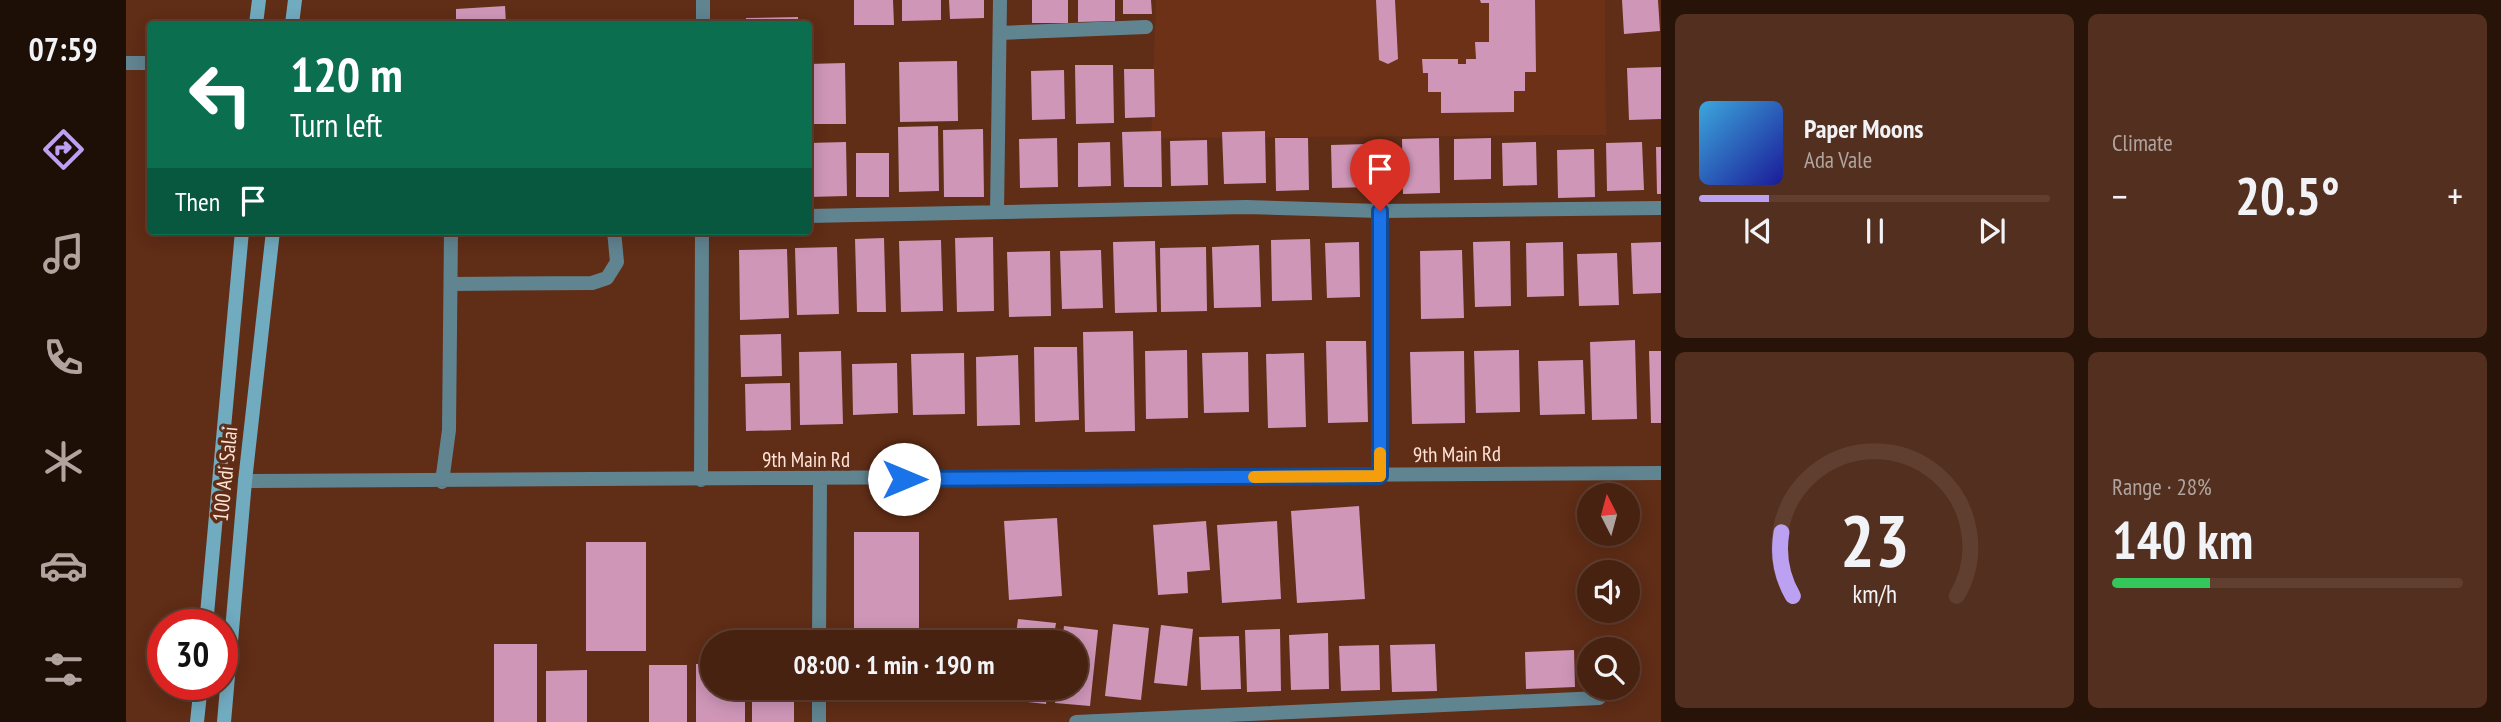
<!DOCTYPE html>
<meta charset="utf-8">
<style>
:root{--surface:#482210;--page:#522f1e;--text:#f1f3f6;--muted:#b1a49f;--line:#603f30;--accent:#bca0f2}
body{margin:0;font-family:"PT Sans Narrow",sans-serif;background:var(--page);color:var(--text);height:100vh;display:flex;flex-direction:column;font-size:26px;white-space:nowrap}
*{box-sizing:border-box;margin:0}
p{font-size:23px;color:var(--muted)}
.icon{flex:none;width:38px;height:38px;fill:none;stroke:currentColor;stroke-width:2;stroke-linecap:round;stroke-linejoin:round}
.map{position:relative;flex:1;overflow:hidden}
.drawer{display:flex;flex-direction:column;gap:14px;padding:14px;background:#281309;width:840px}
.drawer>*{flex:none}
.banner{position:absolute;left:21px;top:21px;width:665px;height:214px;border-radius:7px;box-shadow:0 4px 18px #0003,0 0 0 2px var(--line);background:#0b6e4f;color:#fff;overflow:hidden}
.needle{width:46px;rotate:354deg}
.tools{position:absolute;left:1451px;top:483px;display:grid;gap:14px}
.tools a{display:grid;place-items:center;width:63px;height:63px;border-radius:50%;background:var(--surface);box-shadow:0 4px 18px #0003,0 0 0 2px var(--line);font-size:35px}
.speed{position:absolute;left:21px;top:609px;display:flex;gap:14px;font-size:35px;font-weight:700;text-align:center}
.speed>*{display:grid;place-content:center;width:91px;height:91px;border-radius:50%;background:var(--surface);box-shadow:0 4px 18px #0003,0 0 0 2px var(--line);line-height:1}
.speed .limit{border:10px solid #d22;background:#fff;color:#111}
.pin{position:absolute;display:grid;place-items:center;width:60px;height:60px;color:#fff;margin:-72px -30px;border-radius:50% 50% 50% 0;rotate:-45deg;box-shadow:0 0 7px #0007}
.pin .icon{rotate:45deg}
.me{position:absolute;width:77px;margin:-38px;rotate:90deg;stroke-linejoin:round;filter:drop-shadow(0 0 5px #0008)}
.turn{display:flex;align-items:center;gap:24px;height:147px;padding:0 28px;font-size:32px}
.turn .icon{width:91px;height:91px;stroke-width:2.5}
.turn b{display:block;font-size:49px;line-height:60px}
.then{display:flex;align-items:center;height:66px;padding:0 28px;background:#0003;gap:14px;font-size:26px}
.big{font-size:52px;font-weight:600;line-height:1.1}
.drawer .widget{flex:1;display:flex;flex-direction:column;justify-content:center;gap:10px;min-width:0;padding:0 24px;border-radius:10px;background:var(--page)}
.drawer .dial{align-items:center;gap:0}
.dial svg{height:182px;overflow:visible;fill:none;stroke:var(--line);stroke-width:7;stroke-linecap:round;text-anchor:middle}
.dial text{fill:var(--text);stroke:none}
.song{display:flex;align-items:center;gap:21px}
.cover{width:84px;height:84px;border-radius:10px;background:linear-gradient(135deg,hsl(200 70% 55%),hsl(240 70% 35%))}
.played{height:7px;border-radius:4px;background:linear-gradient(90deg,var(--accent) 20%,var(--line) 20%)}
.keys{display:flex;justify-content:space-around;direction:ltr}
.heat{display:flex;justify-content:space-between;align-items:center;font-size:38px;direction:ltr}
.charge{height:10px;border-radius:5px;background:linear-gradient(90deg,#34c759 28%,var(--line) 0)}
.drawer .tiles{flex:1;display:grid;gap:14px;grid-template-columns:repeat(2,1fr)}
.trip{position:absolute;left:574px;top:630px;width:388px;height:70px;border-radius:35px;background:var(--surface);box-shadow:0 4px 18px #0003,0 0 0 2px var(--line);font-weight:600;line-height:70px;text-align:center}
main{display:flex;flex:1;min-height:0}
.tab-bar{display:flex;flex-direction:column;width:126px;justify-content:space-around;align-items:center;background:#1d0e06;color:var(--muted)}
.tab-bar .icon{width:49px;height:49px}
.tab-bar .current{color:var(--accent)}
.tab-bar b{font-size:32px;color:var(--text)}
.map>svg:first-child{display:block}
</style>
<main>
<nav class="tab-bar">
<b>07:59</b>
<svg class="icon current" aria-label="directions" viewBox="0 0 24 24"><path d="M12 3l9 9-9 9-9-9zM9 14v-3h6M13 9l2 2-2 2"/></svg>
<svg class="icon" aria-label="music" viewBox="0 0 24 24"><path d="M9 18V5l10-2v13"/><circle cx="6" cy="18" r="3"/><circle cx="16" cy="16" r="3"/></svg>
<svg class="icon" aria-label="phone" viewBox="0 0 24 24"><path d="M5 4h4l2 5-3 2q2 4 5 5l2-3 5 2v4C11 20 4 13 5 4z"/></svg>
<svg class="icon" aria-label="climate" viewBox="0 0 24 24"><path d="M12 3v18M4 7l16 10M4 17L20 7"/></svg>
<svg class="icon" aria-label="car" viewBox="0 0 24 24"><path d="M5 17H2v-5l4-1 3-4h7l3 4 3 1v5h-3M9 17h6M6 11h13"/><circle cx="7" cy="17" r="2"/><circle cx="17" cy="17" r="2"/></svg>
<svg class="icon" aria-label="filters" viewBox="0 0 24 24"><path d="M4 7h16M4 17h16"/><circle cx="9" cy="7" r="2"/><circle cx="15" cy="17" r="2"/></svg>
</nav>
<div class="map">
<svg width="1535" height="722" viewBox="0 0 1535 722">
<rect width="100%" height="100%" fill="#602d16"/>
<path fill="#6c3117" d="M1030 0H1479L1480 135 1025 138Z"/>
<path fill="#cf96b8" d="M728 0H767L768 25H728Z
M776 0H815V20L776 21Z
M823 0H858V18L824 19Z
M906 0H942V23H906Z
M952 0H989V21L952 22Z
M997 0H1025L1026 14H997Z
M1250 0H1269L1272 59 1262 64 1253 60Z
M1354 0H1409L1410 72H1399V91H1388V112L1315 113V92H1302V73H1297L1296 59H1332V64H1340V59H1350L1349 42H1363V3H1355Z
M1496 0H1532L1534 31 1498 34Z
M379 6 380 24H330V9Z
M672 17V24H620V18Z
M831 61 832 121 774 122 773 62Z
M719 63 720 124H682V64Z
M949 65H987L988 123 950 124Z
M1535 67V119L1503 120 1501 68Z
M998 69H1028L1029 117 999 118Z
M938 70 939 119 906 120 905 71Z
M812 126 813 191 773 192 772 127Z
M857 129 858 197H818L817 130Z
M1035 131 1036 187H998L996 132Z
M1139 131 1140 183 1098 184 1096 132Z
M931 138 932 187 894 188 893 139Z
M1149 138H1182L1183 190 1150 191Z
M1313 138 1314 193 1277 194 1276 139Z
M1365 138V179L1328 180V139Z
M1081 140 1082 185 1045 186 1044 141Z
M720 142 721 196 682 197V143Z
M984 142 985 186 952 187V143Z
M1410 142 1411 185 1377 186 1376 143Z
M1516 142 1518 190 1481 191 1480 143Z
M1242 144 1243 187 1206 188 1205 145Z
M1530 147H1535V194H1531Z
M1468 149 1469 197 1432 198 1431 150Z
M730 153H763V197H730Z
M867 237 868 311 831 312 829 238Z
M758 238 760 312H731L729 239Z
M1184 239 1186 300 1146 301 1145 240Z
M815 240 817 311 775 312 773 241Z
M1029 241 1031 312 989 313 987 242Z
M1384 241 1385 306 1349 307 1347 242Z
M1233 242 1234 297 1201 298 1199 243Z
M1437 242 1438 296 1401 297 1400 243Z
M1535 242V293L1507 294 1505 243Z
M1133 245 1135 307 1088 308 1086 247Z
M711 247 713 314 671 315 669 248Z
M1080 247 1081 311 1035 312 1034 248Z
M661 249 663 318 614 320 613 250Z
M975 250 977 308 936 309 934 251Z
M1336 250 1338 318 1295 319 1294 251Z
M924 251 925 316 883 317 881 252Z
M1491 253 1493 305 1453 306 1451 254Z
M1007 331 1009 431 959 432 957 332Z
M655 334 656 376 615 377 614 335Z
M1509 340 1511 419 1466 420 1464 342Z
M1200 341H1240L1242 422 1202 423Z
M908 347H951L953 420 909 422Z
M1061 350 1062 418 1020 419 1019 351Z
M1393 350 1394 412 1350 413 1348 351Z
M715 351 717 424 674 425 673 352Z
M1338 351 1339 423 1286 424 1284 352Z
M1523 351H1535V423H1525Z
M1122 352 1123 412 1078 413 1076 353Z
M838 353 839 414 787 415 785 354Z
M1178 353 1180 427 1142 428 1140 354Z
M892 355 894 425 851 426 850 357Z
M1457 360 1459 414 1414 415 1412 361Z
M771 363 772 413 727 415 726 364Z
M664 383 665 430 620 431 619 384Z
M1233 506 1239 599 1171 603 1165 511Z
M931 518 936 596 883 600 878 521Z
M1080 521 1084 570 1061 572 1062 593 1032 595 1027 525Z
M1151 521 1155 599 1096 603 1091 525Z
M728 532H793V632H728Z
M460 542H520V651H460Z
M892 619 930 623 927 642H889Z
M987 624 1023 628 1015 700 979 696Z
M1035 625 1067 629 1061 686 1028 683Z
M938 626 972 630 964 706 929 703 931 688H950V642H936Z
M1154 629 1155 691 1121 692 1119 630Z
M1202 633 1203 689 1165 690 1163 635Z
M1113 636 1115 689 1075 690 1073 637Z
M368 644H411V722H368Z
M1309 644 1311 691 1266 692 1264 645Z
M1253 645 1254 690 1215 691 1213 646Z
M1457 648H1463V682L1458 683Z
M1448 650 1449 687 1400 689 1399 652Z
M570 664H586V688H619V722H570Z
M523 665H561V722H523Z
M461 670V722H420V671Z
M626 688H668V722H626Z
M883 688H922L920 704 882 700Z"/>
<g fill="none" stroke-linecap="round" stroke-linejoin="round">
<path stroke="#618491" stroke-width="14" d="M577 24V0
M874 33 1020 27
M0 63H24
M871 211 874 0
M1254 211V476
M682 216 1120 207 1254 211 1535 208
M325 284 466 283 481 278 491 262 488 231
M575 480 576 231
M119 481 1535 473
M316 482 323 430 325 231
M693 642 694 480
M693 722V688
M950 722 1473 698"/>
<path stroke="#71abc0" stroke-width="14" d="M130 24 133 0
M166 24 169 0
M80 625 116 231
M71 722 75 684
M98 722 119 481 147 231"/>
</g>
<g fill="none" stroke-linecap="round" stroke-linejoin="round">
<defs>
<path id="route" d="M778 479 1254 476V211"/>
</defs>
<use href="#route" stroke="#114b97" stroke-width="18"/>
<use href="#route" stroke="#1a73e8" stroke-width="12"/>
<path stroke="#f59e0b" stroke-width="12" d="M1128 477 1254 476V453"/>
</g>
<g text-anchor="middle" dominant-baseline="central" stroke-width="7" stroke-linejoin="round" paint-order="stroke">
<g font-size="21" fill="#fee3d9" stroke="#602d16">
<text transform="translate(1331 454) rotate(-1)">9th Main Rd</text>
<text x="680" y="459">9th Main Rd</text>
<text transform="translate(99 474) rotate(-84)">100 Adi Salai</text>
</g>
</g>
</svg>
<div class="tools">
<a><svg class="needle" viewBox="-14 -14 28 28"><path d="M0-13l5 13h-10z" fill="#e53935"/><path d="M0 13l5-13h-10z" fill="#b1a49f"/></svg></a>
<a><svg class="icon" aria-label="sound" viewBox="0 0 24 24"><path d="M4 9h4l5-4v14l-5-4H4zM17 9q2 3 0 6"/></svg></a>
<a><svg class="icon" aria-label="search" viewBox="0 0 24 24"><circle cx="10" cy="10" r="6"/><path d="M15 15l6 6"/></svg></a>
</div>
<div class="speed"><div class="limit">30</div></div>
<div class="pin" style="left:1254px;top:211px;background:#d93025"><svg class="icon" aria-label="arrive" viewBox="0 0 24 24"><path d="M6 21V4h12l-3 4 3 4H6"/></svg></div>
<svg class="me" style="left:778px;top:479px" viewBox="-20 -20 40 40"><circle r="19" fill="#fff"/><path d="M0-13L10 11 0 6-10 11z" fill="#1a73e8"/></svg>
<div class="trip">08:00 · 1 min · 190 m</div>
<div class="banner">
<div class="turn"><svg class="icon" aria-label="left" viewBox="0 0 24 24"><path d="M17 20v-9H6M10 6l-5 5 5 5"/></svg><div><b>120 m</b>Turn left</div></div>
<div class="then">Then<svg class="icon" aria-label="arrive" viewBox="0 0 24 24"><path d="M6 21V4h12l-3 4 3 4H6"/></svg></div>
</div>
</div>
<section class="drawer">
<div class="tiles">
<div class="widget">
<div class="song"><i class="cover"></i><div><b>Paper Moons</b><p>Ada Vale</p></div></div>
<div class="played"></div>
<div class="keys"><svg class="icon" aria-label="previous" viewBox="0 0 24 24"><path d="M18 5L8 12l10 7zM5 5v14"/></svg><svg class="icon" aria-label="pause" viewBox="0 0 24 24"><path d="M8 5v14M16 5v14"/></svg><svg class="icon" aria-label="next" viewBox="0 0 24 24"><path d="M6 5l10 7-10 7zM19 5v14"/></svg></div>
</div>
<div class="widget"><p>Climate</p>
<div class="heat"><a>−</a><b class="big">20.5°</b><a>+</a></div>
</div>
<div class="widget dial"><svg viewBox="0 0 100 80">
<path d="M14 69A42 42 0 1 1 86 69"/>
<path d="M14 69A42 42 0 0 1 9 41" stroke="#bca0f2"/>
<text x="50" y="56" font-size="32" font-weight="700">23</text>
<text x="50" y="72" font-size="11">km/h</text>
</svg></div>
<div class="widget"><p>Range · 28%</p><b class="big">140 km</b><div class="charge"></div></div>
</div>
</section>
</main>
